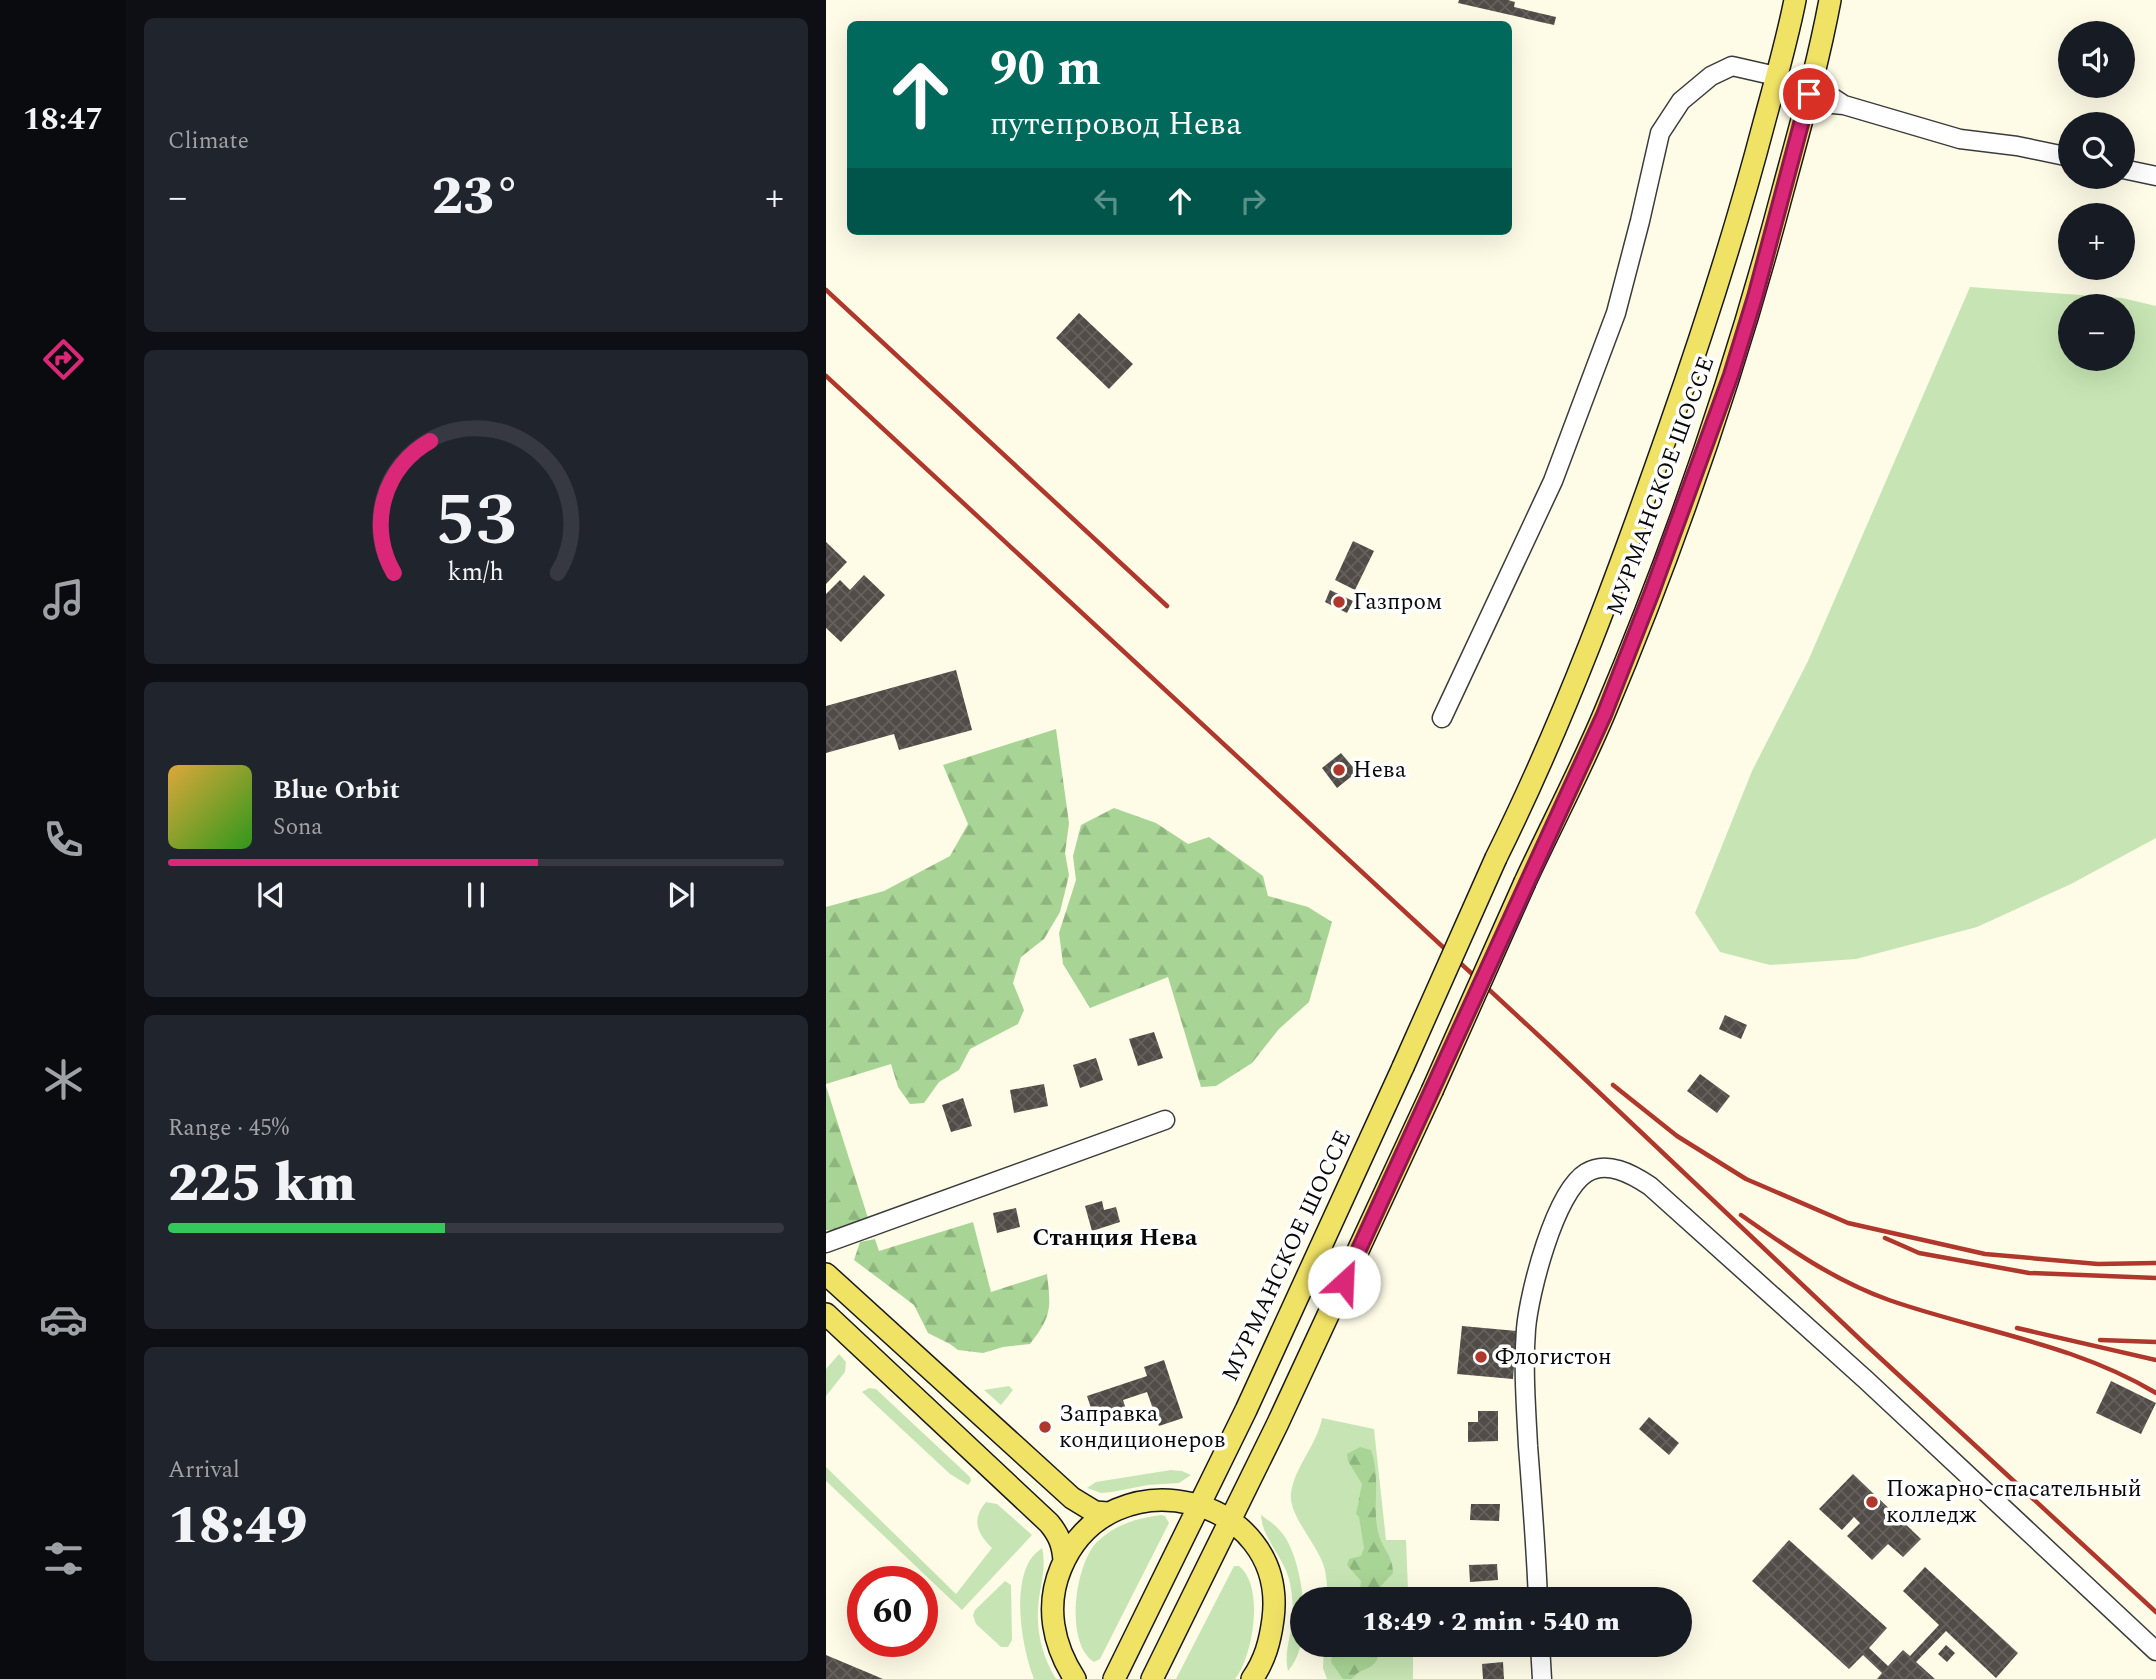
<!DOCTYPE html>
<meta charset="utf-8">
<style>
:root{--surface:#171b24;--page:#20242c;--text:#f1f3f6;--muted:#9ea1a6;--line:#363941;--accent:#db2777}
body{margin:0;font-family:Spectral,serif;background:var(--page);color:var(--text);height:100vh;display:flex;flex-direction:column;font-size:26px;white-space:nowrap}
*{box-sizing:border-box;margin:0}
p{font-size:23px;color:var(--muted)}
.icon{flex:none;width:38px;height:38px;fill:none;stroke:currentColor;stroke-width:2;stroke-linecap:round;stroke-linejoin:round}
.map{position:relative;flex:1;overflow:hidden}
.panel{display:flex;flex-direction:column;gap:18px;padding:18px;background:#0d0f14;width:700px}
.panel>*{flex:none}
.hud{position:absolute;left:21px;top:21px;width:665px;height:214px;border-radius:10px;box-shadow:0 7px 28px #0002;background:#00695c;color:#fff;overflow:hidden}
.fabs{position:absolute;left:1232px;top:21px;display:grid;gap:14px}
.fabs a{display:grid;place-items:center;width:77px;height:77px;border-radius:50%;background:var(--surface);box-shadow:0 7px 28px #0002;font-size:35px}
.speed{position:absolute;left:21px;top:1566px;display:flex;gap:14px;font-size:35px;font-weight:700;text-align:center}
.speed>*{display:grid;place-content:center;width:91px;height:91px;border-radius:50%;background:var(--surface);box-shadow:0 7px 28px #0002;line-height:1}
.speed .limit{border:10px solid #d22;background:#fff;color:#111}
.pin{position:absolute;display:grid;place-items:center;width:60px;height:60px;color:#fff;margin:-30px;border:4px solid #fff;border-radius:50%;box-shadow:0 2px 7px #0007}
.me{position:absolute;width:77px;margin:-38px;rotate:25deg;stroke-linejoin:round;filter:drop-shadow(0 0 5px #0008)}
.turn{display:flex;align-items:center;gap:24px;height:147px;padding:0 28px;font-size:32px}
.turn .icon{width:91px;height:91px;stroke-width:2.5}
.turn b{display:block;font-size:49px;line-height:60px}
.lanes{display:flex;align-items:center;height:66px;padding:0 28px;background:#0003;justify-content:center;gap:35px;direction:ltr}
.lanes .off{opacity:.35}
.big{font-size:52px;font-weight:800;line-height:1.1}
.panel .tile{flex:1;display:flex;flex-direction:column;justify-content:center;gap:10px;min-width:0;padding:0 24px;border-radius:10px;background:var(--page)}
.panel .dial{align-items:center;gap:0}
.dial svg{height:182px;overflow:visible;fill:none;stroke:var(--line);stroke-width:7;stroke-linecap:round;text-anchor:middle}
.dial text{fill:var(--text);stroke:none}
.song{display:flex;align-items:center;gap:21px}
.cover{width:84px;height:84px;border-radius:10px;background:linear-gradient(135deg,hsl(40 70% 55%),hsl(110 70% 35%))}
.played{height:7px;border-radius:4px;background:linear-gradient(90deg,var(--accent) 60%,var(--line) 60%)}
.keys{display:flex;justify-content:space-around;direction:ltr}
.heat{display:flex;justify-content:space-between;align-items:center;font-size:38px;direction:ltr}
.charge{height:10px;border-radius:5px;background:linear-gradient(90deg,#34c759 45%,var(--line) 0)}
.trip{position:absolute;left:464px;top:1587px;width:402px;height:70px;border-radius:35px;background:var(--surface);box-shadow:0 7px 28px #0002;font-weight:800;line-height:70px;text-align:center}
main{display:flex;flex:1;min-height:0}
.tabs{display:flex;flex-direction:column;width:126px;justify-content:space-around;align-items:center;background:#090b0e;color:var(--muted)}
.tabs .icon{width:49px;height:49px}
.tabs .active{color:var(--accent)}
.tabs b{font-size:32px;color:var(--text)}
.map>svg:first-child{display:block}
</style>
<main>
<nav class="tabs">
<b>18:47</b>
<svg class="icon active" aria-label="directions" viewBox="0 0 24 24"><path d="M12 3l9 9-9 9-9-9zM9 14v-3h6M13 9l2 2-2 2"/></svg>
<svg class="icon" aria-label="music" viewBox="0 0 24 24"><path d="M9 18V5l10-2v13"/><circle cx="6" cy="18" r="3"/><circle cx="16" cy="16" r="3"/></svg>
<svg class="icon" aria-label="phone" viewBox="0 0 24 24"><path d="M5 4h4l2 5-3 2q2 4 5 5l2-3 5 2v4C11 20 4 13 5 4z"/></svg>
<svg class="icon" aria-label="climate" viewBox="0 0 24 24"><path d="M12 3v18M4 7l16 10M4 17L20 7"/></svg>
<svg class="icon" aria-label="car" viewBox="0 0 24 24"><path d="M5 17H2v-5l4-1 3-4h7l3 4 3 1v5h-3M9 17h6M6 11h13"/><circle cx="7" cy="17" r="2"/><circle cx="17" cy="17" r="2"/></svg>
<svg class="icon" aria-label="filters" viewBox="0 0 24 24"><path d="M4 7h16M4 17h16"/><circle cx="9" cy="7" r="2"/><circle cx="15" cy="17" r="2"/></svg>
</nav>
<section class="panel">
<div class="tile"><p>Climate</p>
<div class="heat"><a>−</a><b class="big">23°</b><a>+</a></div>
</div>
<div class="tile dial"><svg viewBox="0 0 100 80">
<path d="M14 69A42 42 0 1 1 86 69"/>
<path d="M14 69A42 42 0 0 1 30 11" stroke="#db2777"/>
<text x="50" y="56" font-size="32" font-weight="700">53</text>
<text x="50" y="72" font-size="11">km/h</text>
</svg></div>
<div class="tile">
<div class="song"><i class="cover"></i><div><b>Blue Orbit</b><p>Sona</p></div></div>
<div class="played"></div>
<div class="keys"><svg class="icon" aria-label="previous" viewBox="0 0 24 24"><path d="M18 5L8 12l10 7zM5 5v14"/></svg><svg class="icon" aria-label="pause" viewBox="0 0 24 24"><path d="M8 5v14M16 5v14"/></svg><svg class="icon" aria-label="next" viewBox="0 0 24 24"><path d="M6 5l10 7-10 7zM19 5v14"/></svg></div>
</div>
<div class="tile"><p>Range · 45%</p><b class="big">225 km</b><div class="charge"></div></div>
<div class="tile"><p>Arrival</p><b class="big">18:49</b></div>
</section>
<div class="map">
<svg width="1330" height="1679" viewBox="0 0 1330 1679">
<defs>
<pattern id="forest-firs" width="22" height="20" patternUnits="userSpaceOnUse" patternTransform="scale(1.75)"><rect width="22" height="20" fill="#a8d495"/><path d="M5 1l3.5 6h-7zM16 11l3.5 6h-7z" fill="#8fb57f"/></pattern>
<pattern id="building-cross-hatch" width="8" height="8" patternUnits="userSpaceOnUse" patternTransform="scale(1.75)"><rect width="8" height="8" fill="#514c47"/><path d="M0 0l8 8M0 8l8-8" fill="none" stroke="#65615d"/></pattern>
</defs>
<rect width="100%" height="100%" fill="#fefce7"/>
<path fill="#c7e5b4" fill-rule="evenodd" d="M1144 287 1296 298 1330 306V838L1245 884 1151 927 1030 959 944 965 894 952 869 913 926 771 982 661ZM1297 306V359H1244V306Z
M13 1354 20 1362 19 1372 0 1396V1369Z
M183 1386 187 1390 175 1405 158 1390Z
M43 1388 50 1389 144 1477 145 1481 142 1485 124 1474 36 1392Z
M496 1418 548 1429 560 1540H580L582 1590 560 1591 559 1599H502C501 1589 501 1577 498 1567 492 1545 462 1515 465 1493 469 1466 491 1445 496 1418Z
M0 1467 130 1594 166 1548C151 1533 145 1520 160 1502L171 1504 206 1535 136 1610 0 1481Z
M345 1470 356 1471 365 1475 353 1483 322 1485 286 1492 275 1493 261 1488 270 1482Z
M335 1515 339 1516 343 1523 274 1659 268 1662C238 1643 249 1564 271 1542 288 1525 311 1518 335 1515Z
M435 1515C444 1521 452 1527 459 1537 478 1567 488 1643 462 1671 458 1653 464 1640 466 1622 468 1609 466 1592 463 1579 457 1556 436 1538 435 1515Z
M216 1548C220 1565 216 1580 213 1598 209 1628 215 1654 230 1679H208C196 1648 186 1590 204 1560 207 1555 212 1551 216 1548Z
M408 1566H413C439 1586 427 1657 409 1679H350Z
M179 1581 185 1585 186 1640 182 1647H175L150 1624 147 1615 149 1610Z
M498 1645H560L561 1657H587V1679H501L497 1668Z"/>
<path fill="url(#forest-firs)" d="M230 729 243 823 239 853 243 875 234 912 218 939 195 957 187 983 198 1010 192 1024 144 1049 133 1070 113 1082 98 1103 84 1104 72 1087 65 1064 0 1084V907L58 891 124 856 142 824 117 765Z
M288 808 330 823 362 844 383 837 437 876 442 896 482 907 506 922 483 1002 453 1029 426 1063 390 1086 375 1087 342 977 264 1008 237 964 233 933 250 880 247 856 255 825Z
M0 1086 42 1218 14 1232 0 1230Z
M147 1222 165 1292 221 1274C225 1308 226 1316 204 1344L177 1347 157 1353 132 1350 124 1344 102 1333 88 1305 28 1260 34 1242 49 1239 53 1251Z
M534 1447 545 1450C555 1478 546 1504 552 1532 556 1549 567 1555 567 1573L543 1599 536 1596 534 1590 535 1581 521 1565 523 1559 535 1556 538 1548 533 1517 530 1514 536 1484 522 1461 521 1454Z
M508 1645H533L539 1651 553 1654C548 1673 534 1666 526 1679H517L505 1662Z"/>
<path fill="url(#building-cross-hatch)" d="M633 0H682L689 2 688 7 730 17 728 25 632 3Z
M253 313 307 364 283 389 230 338Z
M527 541 548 551 529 590 509 580Z
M0 542 21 562 0 584Z
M38 575 59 595 15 642 0 628V594L14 580 24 590Z
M504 590 527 601 521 613 499 602Z
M130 670 146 730 73 750 68 734 0 753V706Z
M515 753 531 772 511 788 496 768Z
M899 1015 921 1025 915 1039 893 1029Z
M328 1032 337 1058 312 1066 303 1039Z
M270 1058 277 1080 254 1088 247 1065Z
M874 1074 904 1096 891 1113 861 1091Z
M218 1084 222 1106 188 1113 184 1090Z
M137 1098 146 1126 125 1132 116 1105Z
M276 1201 278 1210 290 1207 294 1222 266 1231 259 1206Z
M190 1208 194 1227 171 1233 167 1213Z
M636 1326 691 1331 687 1379 631 1374Z
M338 1360 357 1418 333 1426 321 1392 297 1400 302 1415 271 1426 261 1396 321 1376 318 1367Z
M1285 1381 1330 1403 1315 1434 1270 1413Z
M652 1411H672V1441L642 1442V1422H652Z
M823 1417 853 1443 843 1455 813 1429Z
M219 1419 226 1426 219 1435 211 1429Z
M1027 1474 1095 1539 1077 1557 1062 1544 1046 1560 1021 1536 1034 1523 1028 1517 1016 1530 993 1509Z
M645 1504H674L673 1521 644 1520Z
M963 1540 1061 1628 1043 1648 1062 1666 1077 1650 1084 1656 1113 1625 1077 1591 1099 1567 1192 1653 1170 1678 1120 1631 1090 1662 1109 1679H1051L1056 1673 1037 1655 1023 1669 926 1581Z
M671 1564 672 1580 644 1582 643 1565Z
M1120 1645 1129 1653 1121 1662 1112 1654Z
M0 1655 57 1679H0Z
M677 1662 678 1679H657L656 1664Z"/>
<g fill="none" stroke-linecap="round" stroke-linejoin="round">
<defs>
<path id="minor" d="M1018 105 1134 139 1191 146 1244 157
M978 111 995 103 1018 105 998 92 988 71
M1297 169 1330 176
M616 718 727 481 790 313 814 221 834 133 855 101 885 76 906 66 950 76
M0 1243 339 1120
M712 1600C710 1548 706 1497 702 1446 700 1407 697 1368 700 1329 703 1293 729 1192 760 1173 781 1160 806 1174 824 1186L1040 1380 1330 1651
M714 1645 716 1679"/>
<path id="major" d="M670 858C739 719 793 572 844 426 879 326 911 226 938 123 949 82 961 41 969 0
M699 882C725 826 754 771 778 714 850 544 910 368 957 190 974 127 992 64 1004 0
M0 1274 246 1498 269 1512 282 1513
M0 1314 223 1523C233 1535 237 1545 238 1561
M249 1679C227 1645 219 1606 235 1568 283 1452 463 1495 447 1619 444 1642 439 1660 426 1679
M288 1679 420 1410 577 1067
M326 1679 451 1425 606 1091"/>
</defs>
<use href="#minor" stroke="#3c3c3c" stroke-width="21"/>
<use href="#major" stroke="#1a1a1a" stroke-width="24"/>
<use href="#minor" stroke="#fff" stroke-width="18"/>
<use href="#major" stroke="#f0e265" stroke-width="21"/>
<path stroke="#b0372b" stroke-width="4.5" d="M0 290 341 606
M0 376 725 1047 1039 1344 1330 1612
M787 1085 851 1136 920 1179 1022 1223 1159 1254 1272 1264 1330 1263
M915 1215C962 1248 1009 1281 1063 1300 1152 1331 1249 1344 1330 1393
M1059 1238 1093 1253 1203 1273 1330 1278
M1191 1328 1330 1360
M1274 1340 1330 1342"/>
<defs>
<path id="major-bridge" d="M577 1067 670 858
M606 1091 699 882"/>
</defs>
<use href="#major-bridge" stroke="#1a1a1a" stroke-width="24" stroke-linecap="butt"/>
<use href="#major-bridge" stroke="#f0e265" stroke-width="21"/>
</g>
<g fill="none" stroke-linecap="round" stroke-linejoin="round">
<defs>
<path id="route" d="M518 1282 778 715 826 592 905 375 929 297 983 94"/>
</defs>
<use href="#route" stroke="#8e194d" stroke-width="18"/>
<use href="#route" stroke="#db2777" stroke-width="12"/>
</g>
<g fill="#b0372b" stroke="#fff" stroke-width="2.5">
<circle cx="513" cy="602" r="7"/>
<circle cx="513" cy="770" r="7"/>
<circle cx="655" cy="1357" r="7"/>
<circle cx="219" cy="1427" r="7"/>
<circle cx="1046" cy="1502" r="7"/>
</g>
<g text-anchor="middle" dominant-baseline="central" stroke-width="7" stroke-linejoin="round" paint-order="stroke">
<g font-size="23" fill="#090909" stroke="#fff">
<text transform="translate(835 486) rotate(-70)">МУРМАНСКОЕ ШОССЕ</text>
<text transform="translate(461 1256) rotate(-65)">МУРМАНСКОЕ ШОССЕ</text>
</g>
<g font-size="23" fill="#090909" stroke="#fff" text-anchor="start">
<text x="527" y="602">Газпром</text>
<text x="527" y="770">Нева</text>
<text x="669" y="1357">Флогистон</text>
<text x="233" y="1414">Заправка<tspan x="233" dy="26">кондиционеров</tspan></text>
<text x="1060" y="1489">Пожарно-спасательный<tspan x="1060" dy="26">колледж</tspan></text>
</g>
<g font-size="24" font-weight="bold" fill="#090909" stroke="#fff">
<text x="289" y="1238">Станция Нева</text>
</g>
</g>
</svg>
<div class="fabs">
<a><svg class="icon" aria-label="sound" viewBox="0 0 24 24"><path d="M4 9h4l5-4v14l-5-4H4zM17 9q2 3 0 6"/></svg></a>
<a><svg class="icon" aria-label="search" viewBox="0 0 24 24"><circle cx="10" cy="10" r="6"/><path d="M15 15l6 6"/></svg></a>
<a>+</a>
<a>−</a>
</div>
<div class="speed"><div class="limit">60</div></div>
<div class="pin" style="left:983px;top:94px;background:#d93025"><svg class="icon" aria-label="arrive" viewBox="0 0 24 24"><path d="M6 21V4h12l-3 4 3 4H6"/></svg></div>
<svg class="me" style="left:518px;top:1282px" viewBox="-20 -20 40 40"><circle r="19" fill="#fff"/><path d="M0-13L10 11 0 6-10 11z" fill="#db2777"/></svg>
<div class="trip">18:49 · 2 min · 540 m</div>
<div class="hud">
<div class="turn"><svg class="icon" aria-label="ahead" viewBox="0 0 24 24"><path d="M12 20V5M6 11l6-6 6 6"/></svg><div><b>90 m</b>путепровод Нева</div></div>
<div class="lanes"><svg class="icon off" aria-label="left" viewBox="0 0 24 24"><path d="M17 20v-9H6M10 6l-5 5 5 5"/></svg><svg class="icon" aria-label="ahead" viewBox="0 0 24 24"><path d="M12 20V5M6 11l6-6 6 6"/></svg><svg class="icon off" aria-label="right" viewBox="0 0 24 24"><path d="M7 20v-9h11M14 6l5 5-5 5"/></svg></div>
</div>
</div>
</main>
